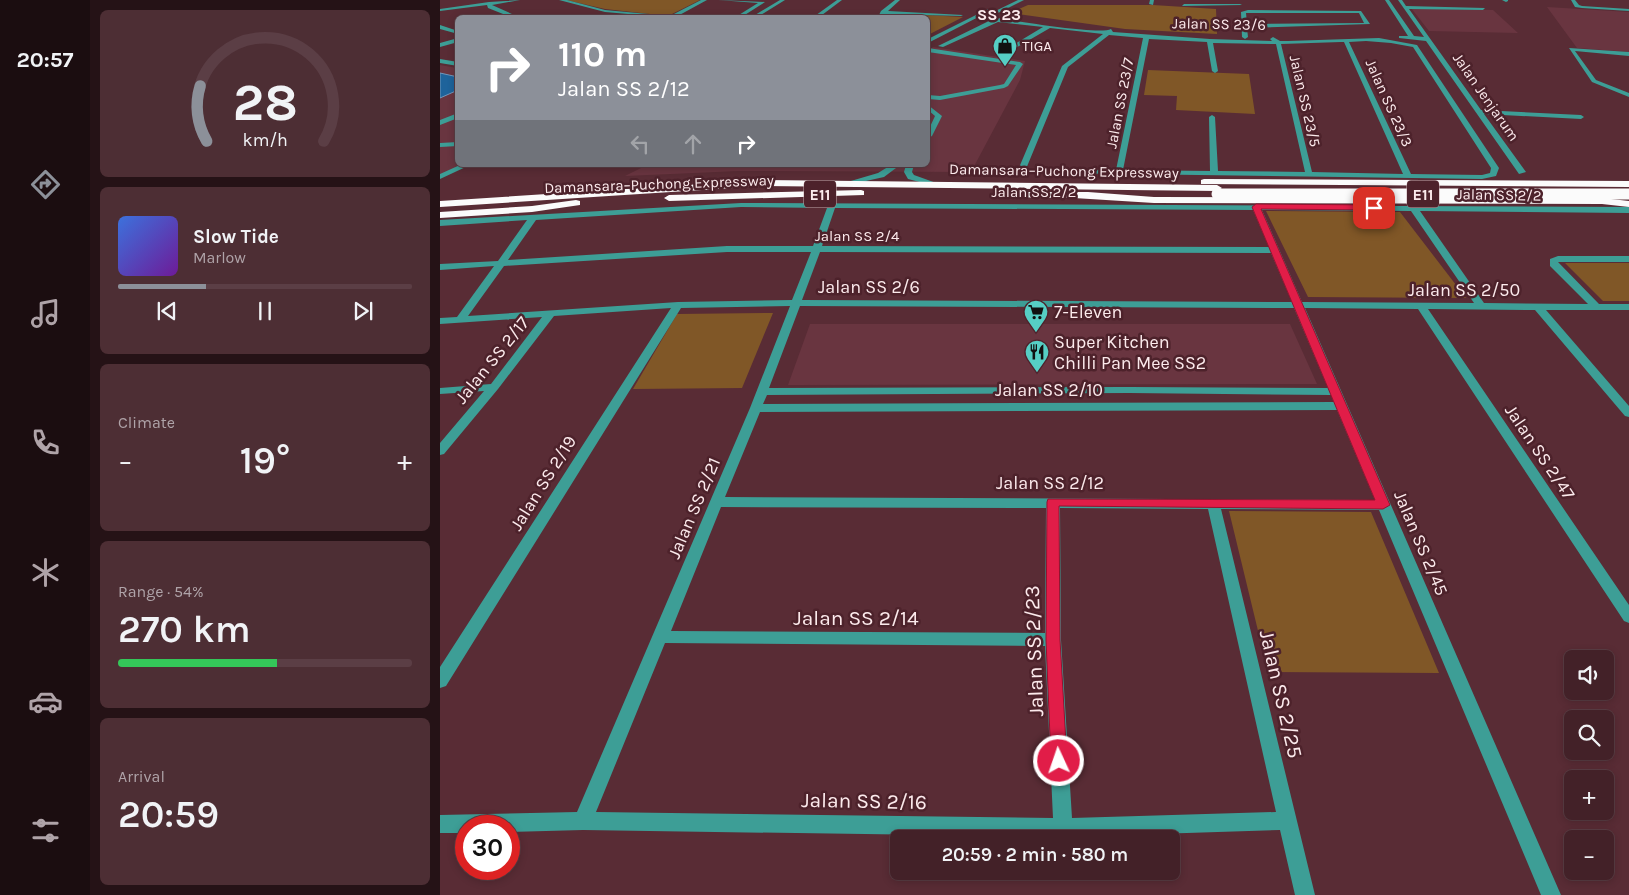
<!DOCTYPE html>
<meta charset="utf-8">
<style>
:root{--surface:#432128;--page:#4d2e34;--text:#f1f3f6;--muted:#afa3a8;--line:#5b3e45;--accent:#8c9099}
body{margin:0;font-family:Karla,sans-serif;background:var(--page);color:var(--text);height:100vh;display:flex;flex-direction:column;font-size:19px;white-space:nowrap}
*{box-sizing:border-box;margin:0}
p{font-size:16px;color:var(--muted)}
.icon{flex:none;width:28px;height:28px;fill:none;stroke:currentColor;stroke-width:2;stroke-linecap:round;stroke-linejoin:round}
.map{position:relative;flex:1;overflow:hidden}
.side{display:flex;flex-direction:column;gap:10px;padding:10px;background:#251216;width:350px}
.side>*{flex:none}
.guide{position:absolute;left:15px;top:15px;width:475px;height:152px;border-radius:8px;box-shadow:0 2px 8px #0003,0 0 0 1px var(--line);background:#8c9099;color:#fff;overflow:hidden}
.controls{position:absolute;left:1124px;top:650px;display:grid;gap:10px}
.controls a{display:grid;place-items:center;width:50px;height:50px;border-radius:8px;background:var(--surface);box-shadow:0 2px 8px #0003,0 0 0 1px var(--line);font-size:25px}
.speed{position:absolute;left:15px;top:815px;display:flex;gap:10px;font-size:25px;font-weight:700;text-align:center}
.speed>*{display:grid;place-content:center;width:65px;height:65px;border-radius:50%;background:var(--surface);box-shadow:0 2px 8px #0003,0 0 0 1px var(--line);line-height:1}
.speed .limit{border:8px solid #d22;background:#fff;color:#111}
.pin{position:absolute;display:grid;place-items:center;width:42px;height:42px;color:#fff;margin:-21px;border-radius:10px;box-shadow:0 2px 8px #0006}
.me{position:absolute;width:55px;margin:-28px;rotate:357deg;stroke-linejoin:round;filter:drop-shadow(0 0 4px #0008)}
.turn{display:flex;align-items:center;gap:18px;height:105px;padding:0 20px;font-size:22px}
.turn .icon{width:65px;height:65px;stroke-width:2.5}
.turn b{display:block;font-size:35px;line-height:42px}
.lanes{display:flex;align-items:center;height:48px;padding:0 20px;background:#0003;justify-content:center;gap:25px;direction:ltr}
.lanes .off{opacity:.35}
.big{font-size:38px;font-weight:600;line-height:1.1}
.side .tile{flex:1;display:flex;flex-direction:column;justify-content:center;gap:8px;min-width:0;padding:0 18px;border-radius:8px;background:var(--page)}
.side .dial{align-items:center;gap:0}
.dial svg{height:130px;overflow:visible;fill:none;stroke:var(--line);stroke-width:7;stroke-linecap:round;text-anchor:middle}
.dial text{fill:var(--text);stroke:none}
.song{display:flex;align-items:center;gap:15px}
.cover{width:60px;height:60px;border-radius:8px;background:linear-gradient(135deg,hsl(220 70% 55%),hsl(280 70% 35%))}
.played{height:5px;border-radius:2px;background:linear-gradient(90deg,var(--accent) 30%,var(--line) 30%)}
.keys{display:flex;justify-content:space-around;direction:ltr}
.heat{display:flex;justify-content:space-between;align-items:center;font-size:28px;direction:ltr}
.charge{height:8px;border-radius:4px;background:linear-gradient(90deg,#34c759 54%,var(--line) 0)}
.trip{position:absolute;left:450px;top:830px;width:290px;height:50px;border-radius:8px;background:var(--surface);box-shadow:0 2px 8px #0003,0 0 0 1px var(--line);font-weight:600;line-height:50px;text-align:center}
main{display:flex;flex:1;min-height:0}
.menu{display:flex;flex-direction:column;width:90px;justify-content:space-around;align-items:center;background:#1b0d10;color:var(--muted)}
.menu .icon{width:35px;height:35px}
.menu .selected{color:var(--accent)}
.menu b{font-size:22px;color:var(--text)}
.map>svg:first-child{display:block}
</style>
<main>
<nav class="menu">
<b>20:57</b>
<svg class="icon selected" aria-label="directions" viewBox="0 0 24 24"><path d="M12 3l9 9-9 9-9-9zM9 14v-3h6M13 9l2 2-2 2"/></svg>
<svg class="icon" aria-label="music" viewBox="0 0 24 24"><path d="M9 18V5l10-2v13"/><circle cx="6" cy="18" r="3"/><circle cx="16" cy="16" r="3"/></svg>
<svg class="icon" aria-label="phone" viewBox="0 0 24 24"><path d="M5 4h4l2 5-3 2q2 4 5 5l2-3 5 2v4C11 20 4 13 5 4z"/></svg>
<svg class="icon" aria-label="climate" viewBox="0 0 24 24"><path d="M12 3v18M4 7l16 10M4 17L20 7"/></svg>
<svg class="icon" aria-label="car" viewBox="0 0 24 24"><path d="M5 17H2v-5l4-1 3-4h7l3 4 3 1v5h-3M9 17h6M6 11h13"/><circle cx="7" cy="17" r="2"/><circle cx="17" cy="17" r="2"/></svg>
<svg class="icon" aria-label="filters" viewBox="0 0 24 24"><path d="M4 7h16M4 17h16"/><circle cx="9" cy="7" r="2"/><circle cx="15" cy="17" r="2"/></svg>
</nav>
<section class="side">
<div class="tile dial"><svg viewBox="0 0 100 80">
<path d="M14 69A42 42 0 1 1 86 69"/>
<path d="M14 69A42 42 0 0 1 10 35" stroke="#8c9099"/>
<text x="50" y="56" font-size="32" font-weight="700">28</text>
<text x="50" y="72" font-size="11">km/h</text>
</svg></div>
<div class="tile">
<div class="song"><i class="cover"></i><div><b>Slow Tide</b><p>Marlow</p></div></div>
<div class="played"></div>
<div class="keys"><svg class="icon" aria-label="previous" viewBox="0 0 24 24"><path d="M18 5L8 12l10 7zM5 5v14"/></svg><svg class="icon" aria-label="pause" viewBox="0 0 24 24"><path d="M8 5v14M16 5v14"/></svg><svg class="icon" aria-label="next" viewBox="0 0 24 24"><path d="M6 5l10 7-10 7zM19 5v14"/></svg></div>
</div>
<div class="tile"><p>Climate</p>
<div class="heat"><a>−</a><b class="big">19°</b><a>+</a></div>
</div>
<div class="tile"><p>Range · 54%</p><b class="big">270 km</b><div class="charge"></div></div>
<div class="tile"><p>Arrival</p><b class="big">20:59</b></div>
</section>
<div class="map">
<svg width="1189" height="895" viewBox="0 0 1189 895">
<rect width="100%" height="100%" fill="#592c35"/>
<path fill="#693540" d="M1107 7 1189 12V52L1137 48Z
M971 8 1053 10 1078 33 989 31Z
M493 47 585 61 580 80 531 172 299 171 185 176 207 165H488V50Z
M0 65 17 68 18 165H23L0 176Z
M370 324H850L877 384 348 385Z"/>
<path fill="#805727" d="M126 0H260L228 16 165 9Z
M588 5H713L776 9 777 34 685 29 570 13Z
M446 13 523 17 488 35V18H441Z
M708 70 809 74 815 114 736 110 737 96 704 95Z
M826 211 960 212 1026 298 868 297Z
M1125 263H1189V301H1163Z
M333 313 302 388 193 389 237 314Z
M789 511 931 512 999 673 828 672Z"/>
<path fill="#1e639b" stroke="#7297ba" d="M0 73 18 77V90L0 98Z"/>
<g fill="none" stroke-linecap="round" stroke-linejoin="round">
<path fill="#3d9e96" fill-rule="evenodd" d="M80 0 52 5 81 18H73L48 8 47 5 0 11V9L49 2Z
M119 0H127L165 10 230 16 261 0H267L234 18 165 12Z
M278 0 325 2 300 18H294L318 3Z
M340 0H345L319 16 315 15Z
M397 0H402L378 18H372Z
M455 0H460L448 11 523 15 521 16 445 14 439 15 441 11Z
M578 0H584L546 19 541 18Z
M710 0H714L713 5 709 4Z
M945 0H949L974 36 984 37 958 0H962L966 6 1045 8 1043 10 969 9 1041 110 1141 115 1144 117 1141 119 1044 114 1086 172 1079 174 986 41 959 38V36H968Z
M1062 0H1068V1L1066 2Z
M1131 0H1135L1139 5 1142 6 1189 9V11L1142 8 1135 7Z
M744 4H800L802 5 742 6Z
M548 9 552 10 488 43V39Z
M808 10 921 11 930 24 807 28 808 37 805 39 802 37 801 12ZM806 13H919L924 23 807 24Z
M558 18C576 21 660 35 671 29L673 32 770 39 832 41 830 39 833 37 840 41H848L939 38 977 45 1059 168 1056 176 1042 179 610 173 536 175 535 173 539 171 578 170 622 66 663 34 610 28 560 57 558 54 603 27 558 22 503 47 498 46 551 20ZM669 35 703 38 676 170 586 169 628 67ZM709 39 767 42 772 71 775 73 778 71 773 43 836 44 865 172 778 171 775 117 772 115 769 117 770 171 683 170ZM926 41 951 43 973 47 1051 168 1050 173 1042 175 971 174 909 42ZM901 42H904L963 174 872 172 841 44Z
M0 25 18 31V34L0 29Z
M18 38V42L0 47V43Z
M488 48 580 62 583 64 568 86 564 88 500 100 488 99V95L500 96 560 85 564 84 576 65 488 52Z
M1129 48 1189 52V56L1135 51 1156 80 1189 93V97L1152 82Z
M0 59 18 62V66L0 63Z
M488 105 502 116 492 136 488 138V131L495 116 488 110Z
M18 113V118L0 125V120Z
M18 142V146L0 147V143Z
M20 165H30L0 179V174Z
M451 165H460L444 177 408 185 404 183 438 173Z
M466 165H474L472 172 474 175 499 184 495 186 468 179 464 172Z
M301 203 1189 207V213L980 211 1044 303 1148 304 1110 266V259L1118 256H1189V262H1118L1159 304H1189V310H1106L1189 406V417L1185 416 1095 310 988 309 1189 605V623L1184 621 978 309 865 308 1121 895H1101L939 510 781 509 875 895H855L840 830 623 837 143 830 69 832V826H26V833H0V815L137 812 310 408 350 306 241 308 6 686 0 688V667L231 308 114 316 58 389 4 454 0 455V443L44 391 0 394V388L51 384 102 317 0 324V318L17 317 54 266 0 270V264L58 261 87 220 0 226V220ZM301 207 387 208 373 246H287L68 260 96 220ZM395 208 813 210 829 247 382 246ZM822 210 971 211 1034 303 862 302ZM287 252H371L352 300 238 302 28 316 64 266ZM380 252 831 253 852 302 362 300ZM360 306 854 308 888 388 689 387 329 388ZM689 393 891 395 894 402 323 404 327 395ZM897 410 935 500 285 497 320 412ZM281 507 606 508 605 633 231 631ZM620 508 768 509 836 812 632 818 621 640ZM225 643 605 646 613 818 156 812Z"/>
<path fill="#fbfbfb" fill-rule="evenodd" d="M764 179 1189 181V187L761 184V180Z
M324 180 777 185 782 188 777 191 324 186 0 207V201Z
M421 190 424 191V195L229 201 224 198 229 195Z
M564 192H648L714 197 1162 198 1189 201V207L1162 204 714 203 634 198 561 197V193Z
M136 200 140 201V205L92 212 0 218V212L92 206Z"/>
<path stroke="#fbfbfb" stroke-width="11" d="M777 194H1189"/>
</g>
<path fill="#e11d48" stroke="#92132f" d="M816 204 934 205 937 208 934 210 821 209 950 505 943 509 619 506 620 640 627 761 625 766 619 769 613 766 611 761 606 640 607 502 608 499 935 500 812 207Z"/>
<defs>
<symbol id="shop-pin" viewBox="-11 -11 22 30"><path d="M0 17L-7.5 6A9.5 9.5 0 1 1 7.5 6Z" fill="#56cec4" stroke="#4d222b"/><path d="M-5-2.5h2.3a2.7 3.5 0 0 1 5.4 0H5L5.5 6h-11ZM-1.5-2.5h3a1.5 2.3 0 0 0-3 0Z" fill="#111"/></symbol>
<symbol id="supermarket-pin" viewBox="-11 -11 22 30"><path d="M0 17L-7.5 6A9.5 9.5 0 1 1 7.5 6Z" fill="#56cec4" stroke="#4d222b"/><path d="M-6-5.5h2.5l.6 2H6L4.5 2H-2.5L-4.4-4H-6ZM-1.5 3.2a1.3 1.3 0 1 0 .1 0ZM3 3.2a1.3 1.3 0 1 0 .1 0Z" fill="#111"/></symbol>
<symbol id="restaurant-pin" viewBox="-11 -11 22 30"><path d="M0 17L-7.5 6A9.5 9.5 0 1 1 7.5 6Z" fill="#56cec4" stroke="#4d222b"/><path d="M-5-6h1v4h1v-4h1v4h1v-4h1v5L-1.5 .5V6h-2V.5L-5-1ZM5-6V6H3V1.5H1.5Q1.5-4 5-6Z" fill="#111"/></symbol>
</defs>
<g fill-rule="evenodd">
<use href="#shop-pin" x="551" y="32" width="28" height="38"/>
<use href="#supermarket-pin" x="582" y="298" width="28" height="38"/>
<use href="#restaurant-pin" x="583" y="338" width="28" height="38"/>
</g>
<g text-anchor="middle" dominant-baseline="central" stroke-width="5" stroke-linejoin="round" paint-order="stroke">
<g font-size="15" fill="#fceaec" stroke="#4d222b">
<text transform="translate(779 24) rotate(1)">Jalan SS 23/6</text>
<text transform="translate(1046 97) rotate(55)">Jalan Jenjarum</text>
<text transform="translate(865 101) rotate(77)">Jalan SS 23/5</text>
<text transform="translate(680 103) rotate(-79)">Jalan SS 23/7</text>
<text transform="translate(949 103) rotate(66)">Jalan SS 23/3</text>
<text transform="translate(624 171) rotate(1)">Damansara–Puchong Expressway</text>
<text transform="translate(219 184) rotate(-2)">Damansara–Puchong Expressway</text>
<text x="594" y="192">Jalan SS 2/2</text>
<text transform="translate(1059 195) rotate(1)">Jalan SS 2/2</text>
<text x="417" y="236">Jalan SS 2/4</text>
</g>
<g font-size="15" fill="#fceaec" stroke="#4d222b" text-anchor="start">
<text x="582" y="46">TIGA</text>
</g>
<g font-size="16" font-weight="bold" fill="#fceaec" stroke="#4d222b">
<text x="559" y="14">SS 23</text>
</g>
<g fill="#4d222b" stroke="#c8aeb2" stroke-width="1">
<rect x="364" y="180.5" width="32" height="27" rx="4"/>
<rect x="967" y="180.5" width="32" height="27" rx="4"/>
</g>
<g font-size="16" font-weight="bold" fill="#fceaec">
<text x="380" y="194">E11</text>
<text x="983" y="194">E11</text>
</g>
<g font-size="18" fill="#fceaec" stroke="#4d222b">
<text x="429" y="287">Jalan SS 2/6</text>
<text x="1024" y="290">Jalan SS 2/50</text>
<text transform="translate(52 360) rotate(-51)">Jalan SS 2/17</text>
<text x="609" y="390">Jalan SS 2/10</text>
<text transform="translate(1100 452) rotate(56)">Jalan SS 2/47</text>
<text transform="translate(103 483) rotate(-58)">Jalan SS 2/19</text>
<text x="610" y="483">Jalan SS 2/12</text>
<text transform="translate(254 508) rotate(-67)">Jalan SS 2/21</text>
<text transform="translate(981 543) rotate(67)">Jalan SS 2/45</text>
</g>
<g font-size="18" fill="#fceaec" stroke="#4d222b" text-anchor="start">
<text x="614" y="312">7-Eleven</text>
<text x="614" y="342">Super Kitchen<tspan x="614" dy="21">Chilli Pan Mee SS2</tspan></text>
</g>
<g font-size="21" fill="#fceaec" stroke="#4d222b">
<text x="416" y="618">Jalan SS 2/14</text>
<text transform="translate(594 651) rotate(-92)">Jalan SS 2/23</text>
<text transform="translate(841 694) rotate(77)">Jalan SS 2/25</text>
<text transform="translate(424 801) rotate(1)">Jalan SS 2/16</text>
</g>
</g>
</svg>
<div class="controls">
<a><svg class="icon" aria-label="sound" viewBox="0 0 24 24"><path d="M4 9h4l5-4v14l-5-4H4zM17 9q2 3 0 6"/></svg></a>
<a><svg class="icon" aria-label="search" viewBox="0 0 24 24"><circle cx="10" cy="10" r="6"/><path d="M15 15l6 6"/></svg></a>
<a>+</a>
<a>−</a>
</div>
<div class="speed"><div class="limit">30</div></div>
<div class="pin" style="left:934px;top:208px;background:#d93025"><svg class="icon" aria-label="arrive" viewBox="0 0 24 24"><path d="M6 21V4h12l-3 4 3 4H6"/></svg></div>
<svg class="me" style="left:619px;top:761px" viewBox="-20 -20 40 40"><circle r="17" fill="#e11d48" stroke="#fff" stroke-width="3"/><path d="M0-11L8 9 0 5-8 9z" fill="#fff"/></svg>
<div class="trip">20:59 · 2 min · 580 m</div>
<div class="guide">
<div class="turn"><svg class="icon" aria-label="right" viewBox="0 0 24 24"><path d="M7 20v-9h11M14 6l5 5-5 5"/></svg><div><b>110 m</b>Jalan SS 2/12</div></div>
<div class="lanes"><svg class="icon off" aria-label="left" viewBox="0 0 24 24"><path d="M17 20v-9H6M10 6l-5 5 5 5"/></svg><svg class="icon off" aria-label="ahead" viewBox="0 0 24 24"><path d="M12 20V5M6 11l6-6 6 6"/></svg><svg class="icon" aria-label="right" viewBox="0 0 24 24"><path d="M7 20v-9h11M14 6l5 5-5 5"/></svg></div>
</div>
</div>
</main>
